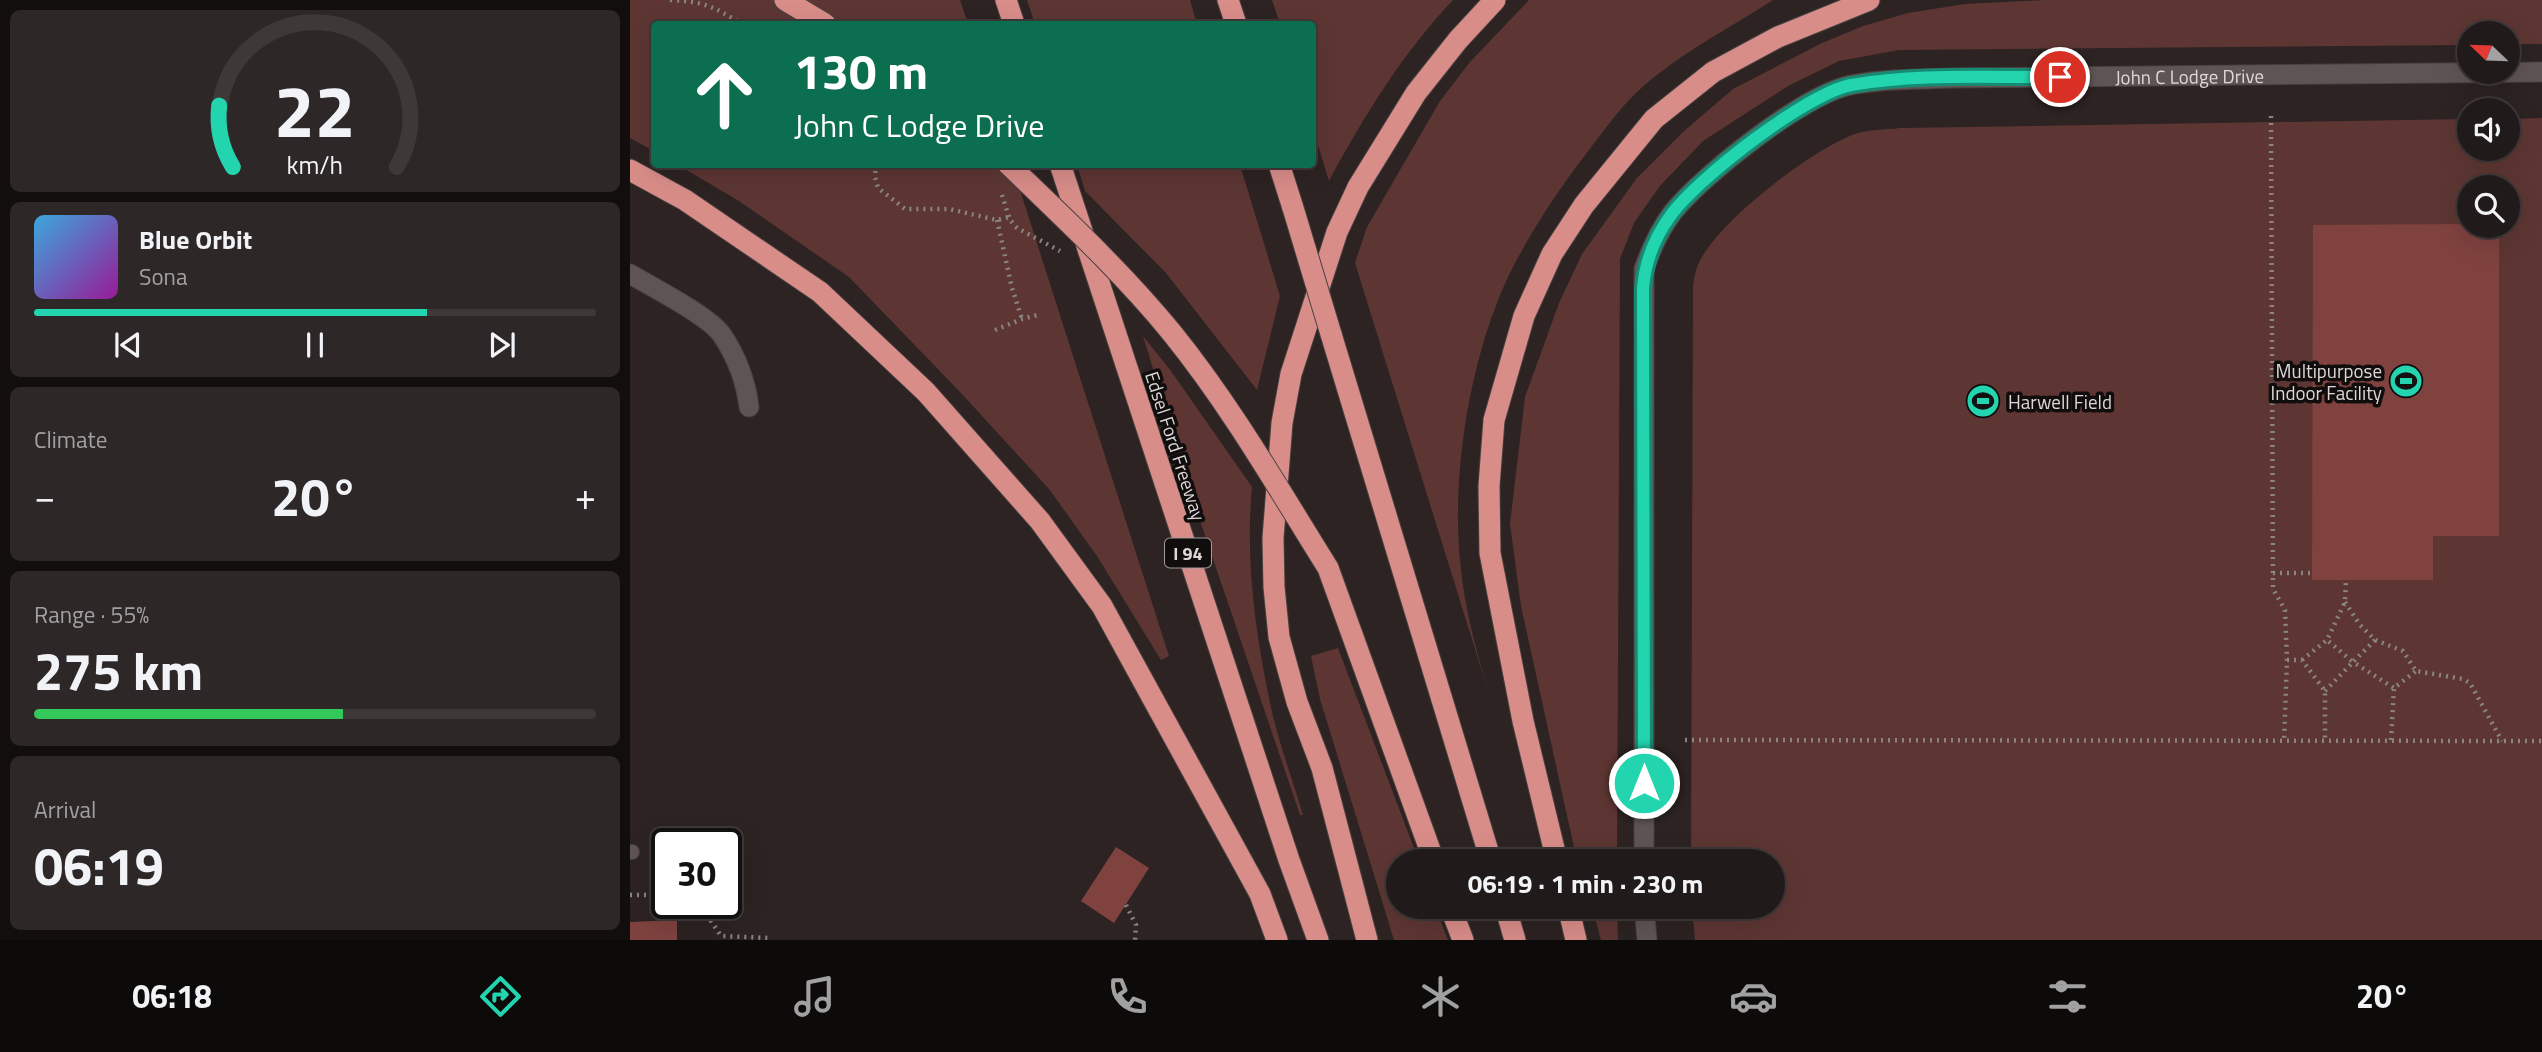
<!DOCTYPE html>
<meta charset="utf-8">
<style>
:root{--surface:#211a1a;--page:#2d2727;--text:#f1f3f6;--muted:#a2a1a2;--line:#3e3839;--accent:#22d5af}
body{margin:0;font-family:"Titillium Web",sans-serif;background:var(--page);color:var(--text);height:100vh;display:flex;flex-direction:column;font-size:26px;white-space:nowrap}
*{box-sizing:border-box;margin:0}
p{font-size:23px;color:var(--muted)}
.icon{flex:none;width:38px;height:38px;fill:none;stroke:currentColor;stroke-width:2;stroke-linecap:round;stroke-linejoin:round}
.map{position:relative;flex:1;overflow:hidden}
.sheet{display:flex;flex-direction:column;gap:10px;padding:10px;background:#120e0e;width:630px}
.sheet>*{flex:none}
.top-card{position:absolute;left:21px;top:21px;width:665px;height:147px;border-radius:7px;box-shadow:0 7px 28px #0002,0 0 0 2px var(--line);background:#0b6e4f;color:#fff;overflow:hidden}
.needle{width:46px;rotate:293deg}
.controls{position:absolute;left:1827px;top:21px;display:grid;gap:14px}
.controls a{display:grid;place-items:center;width:63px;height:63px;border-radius:50%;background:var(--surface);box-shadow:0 7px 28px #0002,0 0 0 2px var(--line);font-size:35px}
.speed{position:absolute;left:21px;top:828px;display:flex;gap:14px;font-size:35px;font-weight:700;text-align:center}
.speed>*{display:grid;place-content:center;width:91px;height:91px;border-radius:50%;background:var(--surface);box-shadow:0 7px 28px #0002,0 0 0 2px var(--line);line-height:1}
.speed .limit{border:4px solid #111;border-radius:10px;background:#fff;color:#111}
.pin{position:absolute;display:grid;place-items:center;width:60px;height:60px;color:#fff;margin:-30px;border:4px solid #fff;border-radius:50%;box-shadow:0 2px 7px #0007}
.me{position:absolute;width:77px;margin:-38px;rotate:0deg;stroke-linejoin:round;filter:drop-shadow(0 0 5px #0008)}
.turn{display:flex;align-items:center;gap:24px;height:147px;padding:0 28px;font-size:32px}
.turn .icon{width:91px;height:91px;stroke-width:2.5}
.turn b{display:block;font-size:49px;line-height:60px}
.big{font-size:52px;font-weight:700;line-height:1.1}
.sheet .card{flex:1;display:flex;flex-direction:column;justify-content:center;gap:10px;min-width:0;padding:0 24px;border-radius:10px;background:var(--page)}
.sheet .dial{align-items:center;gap:0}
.dial svg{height:182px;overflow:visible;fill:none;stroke:var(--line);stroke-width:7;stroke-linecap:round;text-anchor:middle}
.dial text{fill:var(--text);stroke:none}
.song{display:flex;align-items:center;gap:21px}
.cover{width:84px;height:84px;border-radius:10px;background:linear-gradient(135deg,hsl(200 70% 55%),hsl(300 70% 35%))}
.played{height:7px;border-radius:4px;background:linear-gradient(90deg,var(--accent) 70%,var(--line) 70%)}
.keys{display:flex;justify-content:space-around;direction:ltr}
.heat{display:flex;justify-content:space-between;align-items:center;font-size:38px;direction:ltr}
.charge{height:10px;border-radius:5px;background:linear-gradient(90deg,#34c759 55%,var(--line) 0)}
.trip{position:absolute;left:756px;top:849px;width:399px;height:70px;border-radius:35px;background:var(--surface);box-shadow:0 7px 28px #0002,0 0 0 2px var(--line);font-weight:700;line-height:70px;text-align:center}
.tab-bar{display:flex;height:112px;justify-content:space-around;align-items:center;background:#0d0a0a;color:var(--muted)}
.tab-bar .icon{width:49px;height:49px}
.tab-bar .selected{color:var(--accent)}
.tab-bar b{font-size:32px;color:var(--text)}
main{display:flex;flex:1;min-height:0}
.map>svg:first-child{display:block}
</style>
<main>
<section class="sheet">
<div class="card dial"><svg viewBox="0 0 100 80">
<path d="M14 69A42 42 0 1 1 86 69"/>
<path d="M14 69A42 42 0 0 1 8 42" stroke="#22d5af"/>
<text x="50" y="56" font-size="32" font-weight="700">22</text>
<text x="50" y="72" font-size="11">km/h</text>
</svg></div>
<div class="card">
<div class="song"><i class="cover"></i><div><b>Blue Orbit</b><p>Sona</p></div></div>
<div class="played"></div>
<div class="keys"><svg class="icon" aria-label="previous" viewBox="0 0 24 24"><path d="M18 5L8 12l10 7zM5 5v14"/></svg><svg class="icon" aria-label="pause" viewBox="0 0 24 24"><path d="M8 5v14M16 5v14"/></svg><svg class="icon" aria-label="next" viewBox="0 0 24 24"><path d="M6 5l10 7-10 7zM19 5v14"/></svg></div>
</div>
<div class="card"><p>Climate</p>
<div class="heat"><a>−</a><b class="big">20°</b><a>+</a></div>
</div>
<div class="card"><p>Range · 55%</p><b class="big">275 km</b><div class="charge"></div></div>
<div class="card"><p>Arrival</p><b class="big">06:19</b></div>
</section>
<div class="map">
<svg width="1912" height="940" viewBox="0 0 1912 940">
<rect width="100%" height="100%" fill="#2c2322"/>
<path fill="#5d3633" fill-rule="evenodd" d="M0 0H330L338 24H24V151L0 138Z
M397 0H560L567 24H405Z
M642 0H823C772 54 734 116 699 181L683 129 682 24H650Z
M899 0H1143C1097 30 1048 54 1007 92 988 110 972 133 956 154 929 189 905 225 884 265 842 346 821 469 830 560 834 610 849 661 864 710L725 263 737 227 810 101 840 62Z
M1415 0H1912V44H1878V33H1839V45L1269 50 1209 61 1158 86 1073 141 1029 187 1004 223 990 259 987 861H947L891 606 880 524 895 397 929 303 952 254 1007 178 1053 132 1103 89 1190 44 1233 26 1278 13 1335 4Z
M1912 118V940H1065L1062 907 1143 906V861H1061L1063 288C1064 277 1066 267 1072 257 1096 216 1178 153 1222 135 1237 129 1255 130 1270 128L1839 119V149H1878V119ZM1839 187H1878V226H1839Z
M48 165H382L539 656 531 660 467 556 419 489 331 393 219 277 109 201Z
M447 165H610L650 296 627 390 536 273 455 191Z
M513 336 541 371 622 487C615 561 626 639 642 712 650 746 663 781 673 815H670L564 503Z
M708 648 789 861H768V906L805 907 818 940H764L690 699 681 656Z
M962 907H987L988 940H971Z"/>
<path fill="#7f423f" d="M1839 224 1869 226V536H1803V580H1682L1683 225Z
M486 847 519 868 484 923 451 901Z
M47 920V940H0V922Z"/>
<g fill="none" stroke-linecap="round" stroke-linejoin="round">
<defs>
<path id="service" d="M0 852H2"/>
<g id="minor">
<path d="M0 274C22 287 79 316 92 335 106 356 116 382 119 407"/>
<path id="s1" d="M1014 861V269C1021 249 1030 229 1043 212 1074 174 1173 95 1221 85 1254 79 1289 79 1322 78L1912 72"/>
<path d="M1014 906 1017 940"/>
</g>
<path id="motorway" d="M155 0 195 24
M376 0 384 24
M598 0 606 24
M430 164 659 860 688 940
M649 164 663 208
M0 170 55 200 190 292 296 392 410 521 472 606 630 894 647 940
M701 334 861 861
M698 568 804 861
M927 861 893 721 860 553 859 486 864 420 894 316 922 254 954 205 1024 119 1083 72 1148 37 1239 0
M820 906 833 940
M875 906 885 940
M938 906 946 940
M737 940 692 768 667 702 649 637 644 587 643 538 652 423 661 374 707 232 728 187 786 93 828 40 865 0"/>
</defs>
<use href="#service" stroke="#484141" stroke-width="16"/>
<use href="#minor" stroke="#484141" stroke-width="21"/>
<use href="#motorway" stroke="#484141" stroke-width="23"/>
<path stroke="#8a8483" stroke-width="4.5" stroke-dasharray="2 5" stroke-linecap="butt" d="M40 0C76 2 82 6 112 24
M1641 116 1643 589 1655 610 1657 660 1654 741
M246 164 245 177 248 188 275 209H319L367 220 379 217
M372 195 380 220 387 228 430 251
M367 220 382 288 392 319
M365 330 392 319 411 314
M1643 573H1683
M1715 602 1730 625 1745 640 1773 651 1786 671 1833 679 1840 683 1872 741
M1745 640 1723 662 1764 688
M1657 660H1672L1695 691V742
M1672 660 1697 640 1715 602 1716 580
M1695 691 1723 662 1697 640
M1055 740 1912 741
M1761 740 1764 688 1786 671
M0 895H37
M69 903 91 936 139 938 140 940
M496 905 506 925 505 940"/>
<use href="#service" stroke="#5e5453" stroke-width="14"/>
<use href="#minor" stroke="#5e5453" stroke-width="19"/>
<use href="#motorway" stroke="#d98d89" stroke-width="21"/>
<defs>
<path id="motorway-bridge" d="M378 164C435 219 492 272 542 333 601 406 648 488 698 568
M663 208 701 334"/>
</defs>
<use href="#motorway-bridge" stroke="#484141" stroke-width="23" stroke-linecap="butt"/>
<use href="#motorway-bridge" stroke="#d98d89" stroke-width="21"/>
</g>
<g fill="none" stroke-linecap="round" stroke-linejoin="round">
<defs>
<path id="route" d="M1014 783 1013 289C1015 261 1024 238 1041 215 1069 177 1176 94 1221 85 1289 73 1361 78 1430 77"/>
</defs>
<use href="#route" stroke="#168a72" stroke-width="18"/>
<use href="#route" stroke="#22d5af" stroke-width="12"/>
</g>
<defs>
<symbol id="stadium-disc" viewBox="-11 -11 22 22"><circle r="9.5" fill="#22d5af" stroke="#110d0d"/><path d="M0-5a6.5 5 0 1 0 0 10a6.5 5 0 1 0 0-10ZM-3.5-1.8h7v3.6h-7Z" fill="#111"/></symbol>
</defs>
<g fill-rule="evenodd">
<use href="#stadium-disc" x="1757" y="362" width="38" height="38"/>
<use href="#stadium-disc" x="1334" y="382" width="38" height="38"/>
</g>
<g text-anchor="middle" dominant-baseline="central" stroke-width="7" stroke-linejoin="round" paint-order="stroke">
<rect fill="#110d0d" stroke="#a09b9a" stroke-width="2" x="535" y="538.5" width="46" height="29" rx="5"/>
<g font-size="18" font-weight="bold" fill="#ddd8d7">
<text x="558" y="553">I 94</text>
</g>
<g font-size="19" fill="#ddd8d7" stroke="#110d0d">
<text stroke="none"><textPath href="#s1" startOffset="1216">John C Lodge Drive</textPath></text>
<text transform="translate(546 446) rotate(72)">Edsel Ford Freeway</text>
</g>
<g font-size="19" fill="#ddd8d7" stroke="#110d0d" text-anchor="end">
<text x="1752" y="370">Multipurpose<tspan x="1752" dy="22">Indoor Facility</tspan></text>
<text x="1378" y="401" text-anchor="start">Harwell Field</text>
</g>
</g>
</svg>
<div class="controls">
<a><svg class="needle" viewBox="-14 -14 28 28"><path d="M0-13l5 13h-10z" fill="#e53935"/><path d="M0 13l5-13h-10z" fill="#a2a1a2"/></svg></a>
<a><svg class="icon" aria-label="sound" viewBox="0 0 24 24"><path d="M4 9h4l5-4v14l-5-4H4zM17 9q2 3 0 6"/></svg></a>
<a><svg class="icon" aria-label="search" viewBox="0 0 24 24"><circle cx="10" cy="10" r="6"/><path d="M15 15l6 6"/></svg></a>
</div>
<div class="speed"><div class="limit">30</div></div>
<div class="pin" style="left:1430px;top:77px;background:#d93025"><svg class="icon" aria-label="arrive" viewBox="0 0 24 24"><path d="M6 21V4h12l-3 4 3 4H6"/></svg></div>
<svg class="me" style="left:1014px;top:783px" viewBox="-20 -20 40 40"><circle r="17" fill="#22d5af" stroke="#fff" stroke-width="3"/><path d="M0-11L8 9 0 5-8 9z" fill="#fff"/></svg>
<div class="trip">06:19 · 1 min · 230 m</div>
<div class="top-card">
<div class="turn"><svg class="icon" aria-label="ahead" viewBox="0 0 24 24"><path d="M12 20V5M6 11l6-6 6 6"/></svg><div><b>130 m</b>John C Lodge Drive</div></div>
</div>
</div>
</main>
<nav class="tab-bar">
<b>06:18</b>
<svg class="icon selected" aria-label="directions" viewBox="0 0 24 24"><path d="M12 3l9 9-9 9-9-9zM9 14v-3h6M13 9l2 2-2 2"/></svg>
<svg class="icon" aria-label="music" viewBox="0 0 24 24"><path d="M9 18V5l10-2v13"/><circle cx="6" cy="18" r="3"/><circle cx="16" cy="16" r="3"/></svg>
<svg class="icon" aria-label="phone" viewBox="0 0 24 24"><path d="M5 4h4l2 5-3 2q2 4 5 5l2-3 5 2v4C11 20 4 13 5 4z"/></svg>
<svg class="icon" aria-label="climate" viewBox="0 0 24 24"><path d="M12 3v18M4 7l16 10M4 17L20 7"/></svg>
<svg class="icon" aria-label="car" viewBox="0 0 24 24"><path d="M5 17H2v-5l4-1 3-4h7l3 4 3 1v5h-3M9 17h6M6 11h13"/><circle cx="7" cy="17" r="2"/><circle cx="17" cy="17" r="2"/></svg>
<svg class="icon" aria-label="filters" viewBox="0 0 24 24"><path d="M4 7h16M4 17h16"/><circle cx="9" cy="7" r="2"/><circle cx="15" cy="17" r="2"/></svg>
<b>20°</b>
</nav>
